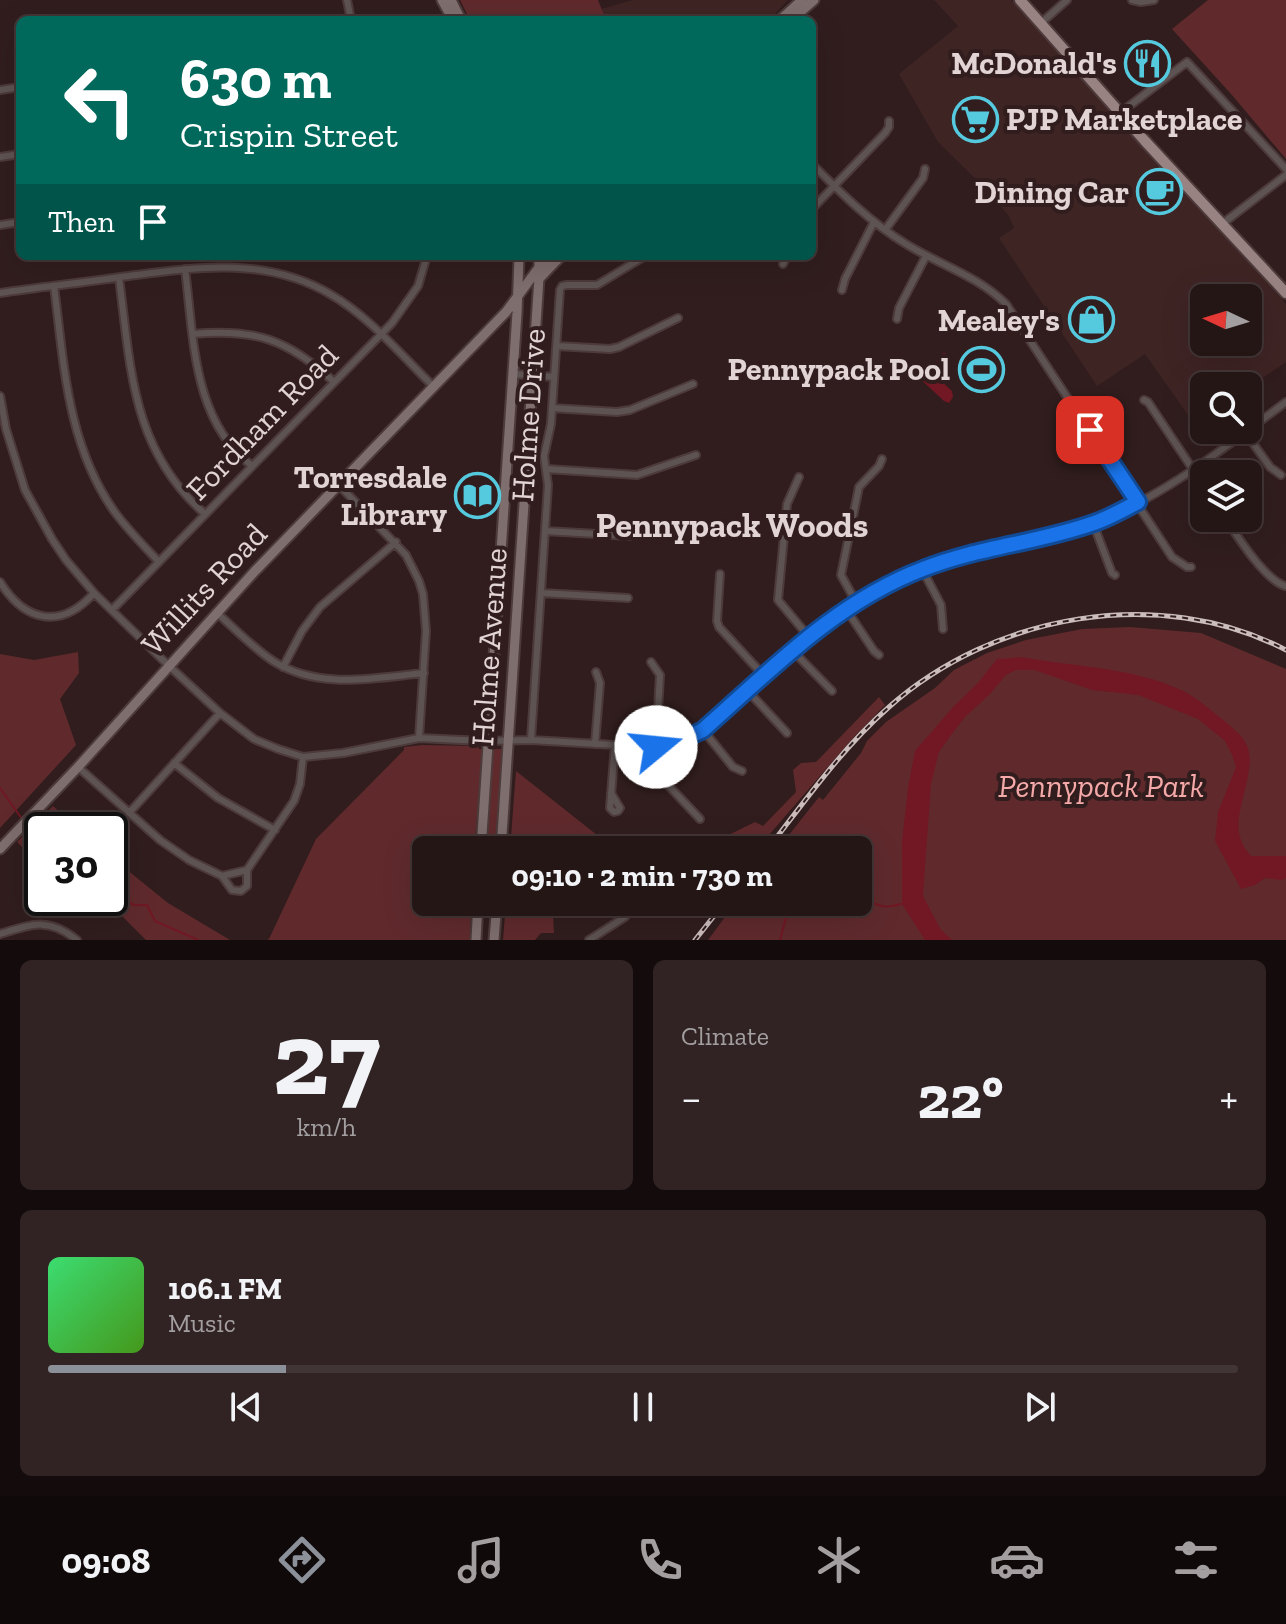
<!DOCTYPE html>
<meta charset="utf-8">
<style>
:root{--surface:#251616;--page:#312323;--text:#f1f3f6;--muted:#a39fa1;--line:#423535;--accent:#8c9099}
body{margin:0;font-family:"Zilla Slab",serif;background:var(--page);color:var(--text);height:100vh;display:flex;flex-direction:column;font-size:30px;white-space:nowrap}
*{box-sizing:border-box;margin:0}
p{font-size:26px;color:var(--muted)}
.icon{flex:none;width:44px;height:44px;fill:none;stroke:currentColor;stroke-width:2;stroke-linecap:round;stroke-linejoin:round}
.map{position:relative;height:940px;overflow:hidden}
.side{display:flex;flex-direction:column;gap:20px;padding:20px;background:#140c0c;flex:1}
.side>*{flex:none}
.guide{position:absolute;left:16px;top:16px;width:800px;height:244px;border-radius:12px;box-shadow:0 8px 32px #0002,0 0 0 2px var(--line);background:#00695c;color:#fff;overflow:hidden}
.needle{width:52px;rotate:274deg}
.controls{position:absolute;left:1190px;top:284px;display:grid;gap:16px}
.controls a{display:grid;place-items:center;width:72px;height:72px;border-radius:12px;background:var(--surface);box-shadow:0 8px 32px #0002,0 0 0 2px var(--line);font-size:40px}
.speed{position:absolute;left:24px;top:812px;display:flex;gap:16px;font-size:40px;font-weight:700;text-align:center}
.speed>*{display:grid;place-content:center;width:104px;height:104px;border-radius:50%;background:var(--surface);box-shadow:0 8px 32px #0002,0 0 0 2px var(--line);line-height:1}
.speed .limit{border:4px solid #111;border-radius:12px;background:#fff;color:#111}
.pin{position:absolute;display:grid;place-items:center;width:68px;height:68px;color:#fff;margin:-34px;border-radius:16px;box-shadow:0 4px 12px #0006}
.me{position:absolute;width:88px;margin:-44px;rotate:73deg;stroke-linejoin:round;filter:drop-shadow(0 0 6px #0008)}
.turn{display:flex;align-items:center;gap:28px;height:168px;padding:0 32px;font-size:36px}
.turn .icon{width:104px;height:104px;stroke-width:2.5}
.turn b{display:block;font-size:56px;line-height:68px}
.then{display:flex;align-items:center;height:76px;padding:0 32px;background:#0003;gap:16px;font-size:30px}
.big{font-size:60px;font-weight:700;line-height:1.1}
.side .tile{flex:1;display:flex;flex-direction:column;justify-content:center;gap:12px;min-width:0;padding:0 28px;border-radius:12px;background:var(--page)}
.side .dial{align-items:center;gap:0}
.dial b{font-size:104px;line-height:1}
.song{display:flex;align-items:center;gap:24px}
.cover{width:96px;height:96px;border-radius:12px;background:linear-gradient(135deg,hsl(140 70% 55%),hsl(100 70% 35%))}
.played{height:8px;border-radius:4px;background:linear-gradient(90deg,var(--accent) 20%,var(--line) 20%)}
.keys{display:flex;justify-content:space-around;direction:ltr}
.heat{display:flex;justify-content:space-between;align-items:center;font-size:44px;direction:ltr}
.side .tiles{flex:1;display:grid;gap:20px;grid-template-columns:1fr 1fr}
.tile:last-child{grid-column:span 2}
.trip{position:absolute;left:412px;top:836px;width:460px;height:80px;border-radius:12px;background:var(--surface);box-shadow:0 8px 32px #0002,0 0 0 2px var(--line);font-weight:700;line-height:80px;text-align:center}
.tab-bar{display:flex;height:128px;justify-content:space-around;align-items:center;background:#0f0909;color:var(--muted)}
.tab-bar .icon{width:56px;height:56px}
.tab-bar .active{color:var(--accent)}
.tab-bar b{font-size:36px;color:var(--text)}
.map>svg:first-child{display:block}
</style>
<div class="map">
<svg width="1286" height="940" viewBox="0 0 1286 940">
<rect width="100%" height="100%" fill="#311d1d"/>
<path fill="#3f2424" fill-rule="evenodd" d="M633 0H788L769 20H606L601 9Z
M934 0H1011L1286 304V362L1248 388V386H1204V419L1195 425 1145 354 1097 386 999 238 1014 228 1009 216 988 191 938 142 899 74 958 26ZM1204 298H1248V342H1204Z"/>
<path fill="#602a2d" d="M460 0H598L606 20H470Z
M1208 0H1286V159L1232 95 1172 29Z
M1130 627 1201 633 1286 669V940H708L736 902H858V850H777L819 797 823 800 861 753 867 741 886 722 935 688 954 670 987 653 1026 640 1082 629Z
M78 652 79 673 60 699 76 745 0 828V654L34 660Z
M879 697 885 705 852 739 756 850H698L755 822 763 826 796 792 793 770 801 763 816 762Z
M422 745 478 746 479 749H483L474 850H426V902H471L470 940H267L269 939 316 839 404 750V747Z
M491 749H505L498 850H485Z
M516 771 616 850H510Z
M53 806 80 830H42V867L17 842Z
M110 856 168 903 230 940H146L104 898H110Z
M506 902H579L574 913H563L553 916 554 933H541L535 940H503Z"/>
<path fill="#711824" d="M943 353 947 354C947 364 938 371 939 379L952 391 953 397 949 403 944 401 916 375V371L920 369H931Z
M1022 657C1074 667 1134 667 1183 691 1197 698 1211 710 1223 720 1245 738 1254 746 1248 776 1243 805 1228 832 1251 856H1286V878L1282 880 1265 878 1255 885 1241 889 1215 841 1218 812 1236 767 1232 755 1225 741 1198 719 1138 695 1092 690 1034 670H1016L1006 675 989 695 965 717 951 735 939 752 931 784 923 896 941 930 952 940H925L902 904V842L908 787 915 751 953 707 977 684 997 659Z"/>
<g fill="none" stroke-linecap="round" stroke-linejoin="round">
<path stroke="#711824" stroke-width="2" d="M0 788 22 819
M29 826 42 834
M110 875 116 879 124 900 134 905H147L155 921 198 940
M858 896C876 904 881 910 901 904
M780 940 790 902"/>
<defs>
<path id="street" d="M347 0 351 20
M1132 0 1141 2 1154 0
M1041 23 1067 0
M0 90 20 87
M1120 113 1187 62 1286 169
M0 157 20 154
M812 164C841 193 871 223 906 244 940 265 978 276 1006 304L1172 557 1187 567H1191
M812 209 885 133 889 127V121
M1222 224 1286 175
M0 225 20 222
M885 230 923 178 925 169
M783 264 787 256
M185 269C194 338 192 420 252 466
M119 278C131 368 131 449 205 514
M54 286C64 364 67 444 114 511 127 529 143 545 159 562
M842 290 845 279 874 222
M0 293C40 287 81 283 121 277 192 268 264 255 330 294 370 317 401 355 434 387
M897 319 899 308 926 256
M193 334C255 328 289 340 334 382
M557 346 610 349 619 347 678 318
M513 374 554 377
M0 396 6 429 25 490 52 539 66 560 94 593 168 665 220 713 254 739 278 749 303 757 343 753 419 738 483 741 531 740 649 747C667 747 686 741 701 731 713 724 723 713 733 703 766 675 799 641 835 616 876 589 919 568 967 555 1010 543 1055 538 1096 522 1167 495 1226 446 1286 402
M1144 400 1148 402 1204 486
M552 408 617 412 630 410 693 384
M1245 432 1270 467 1281 475
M547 469 637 475 696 455
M799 477 787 504 778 600 809 637
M339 485 406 555 419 581 423 594 426 631 419 738
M1225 518C1238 537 1264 579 1285 586
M1093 523 1112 573 1115 575
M545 531 631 536
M922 569 941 605 943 629
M720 574 717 621 719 627 764 676
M0 582C25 622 61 630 94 593
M541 593 628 598
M856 602 841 575 859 487 879 466 882 459
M846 609 874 651 879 655
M112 610 392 323 418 286 427 256
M216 612C235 629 252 647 273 661 319 690 373 678 424 673
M793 651 832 691
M651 662 660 675 656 747
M283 667 302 631 320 607 396 542
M748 691 787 733
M703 730 733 767 742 771
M531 740 548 485 544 456 551 424 560 290 562 286 567 285H597L645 256
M595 744 600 683 596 672
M662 746 668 785 700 819
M174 763 218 798 275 830
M78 767 160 840 189 860 222 876 232 890 241 891 247 886V870
M611 793 620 808 618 811 614 812 610 808 615 745
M129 813 220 713
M222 876 247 870 294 801 300 784 303 757
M0 934C32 924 49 917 77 940
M589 940 625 917 634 904"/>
<path id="secondary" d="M442 0 453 20
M451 0 461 20
M780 20 802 0
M791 20 814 0
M538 280 561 256
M0 849 78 767 255 571 506 312 540 266 550 256
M481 850 517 313 519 256
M501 850 539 278V256
M476 940 478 902
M494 940 497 902"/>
<path id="primary" d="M1020 0 1145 141 1286 293"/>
</defs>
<use href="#street" stroke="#4d3a3a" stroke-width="10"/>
<use href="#secondary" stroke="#4d3a3a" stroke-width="13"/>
<use href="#primary" stroke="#4d3a3a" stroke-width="14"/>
<use href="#street" stroke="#5e5353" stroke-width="6"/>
<use href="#secondary" stroke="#7f6e6e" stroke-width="9"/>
<use href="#primary" stroke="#998382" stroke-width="10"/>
<defs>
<path id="rail" d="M767 850C805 801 842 748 889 707 994 614 1159 584 1286 650
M695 940 725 902"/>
</defs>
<use href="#rail" stroke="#ccbdbd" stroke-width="5"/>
<use href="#rail" stroke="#311d1d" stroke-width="2" stroke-dasharray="6" stroke-linecap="butt"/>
</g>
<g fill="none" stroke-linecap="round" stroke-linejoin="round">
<defs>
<path id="route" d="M656 747 678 742 703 730C771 670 836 602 923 569 978 547 1038 543 1094 523 1109 518 1123 510 1138 502L1090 430"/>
</defs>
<use href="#route" stroke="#114b97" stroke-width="20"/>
<use href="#route" stroke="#1a73e8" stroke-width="14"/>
</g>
<defs>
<symbol id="restaurant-ring" viewBox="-11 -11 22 22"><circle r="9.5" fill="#311d1d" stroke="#55cadf" stroke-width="1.5"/><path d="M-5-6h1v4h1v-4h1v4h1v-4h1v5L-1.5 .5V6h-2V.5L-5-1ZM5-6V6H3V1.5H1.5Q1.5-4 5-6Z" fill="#55cadf"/></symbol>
<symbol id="supermarket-ring" viewBox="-11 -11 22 22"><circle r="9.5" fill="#311d1d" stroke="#55cadf" stroke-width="1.5"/><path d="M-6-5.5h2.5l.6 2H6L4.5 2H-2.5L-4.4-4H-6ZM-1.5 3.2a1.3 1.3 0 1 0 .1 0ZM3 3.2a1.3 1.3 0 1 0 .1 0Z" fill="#55cadf"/></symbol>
<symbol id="cafe-ring" viewBox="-11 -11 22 22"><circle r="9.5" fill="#311d1d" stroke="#55cadf" stroke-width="1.5"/><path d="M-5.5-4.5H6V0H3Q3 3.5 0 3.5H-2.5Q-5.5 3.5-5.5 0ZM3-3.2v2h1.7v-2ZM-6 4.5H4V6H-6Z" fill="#55cadf"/></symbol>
<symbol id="shop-ring" viewBox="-11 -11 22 22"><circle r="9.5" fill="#311d1d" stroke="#55cadf" stroke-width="1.5"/><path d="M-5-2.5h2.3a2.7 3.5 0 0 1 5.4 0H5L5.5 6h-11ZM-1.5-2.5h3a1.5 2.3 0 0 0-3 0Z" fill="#55cadf"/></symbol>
<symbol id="stadium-ring" viewBox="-11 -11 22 22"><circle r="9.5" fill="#311d1d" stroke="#55cadf" stroke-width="1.5"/><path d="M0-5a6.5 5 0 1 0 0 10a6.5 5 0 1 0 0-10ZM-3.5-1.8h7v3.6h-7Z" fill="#55cadf"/></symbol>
<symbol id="library-ring" viewBox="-11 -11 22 22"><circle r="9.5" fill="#311d1d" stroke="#55cadf" stroke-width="1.5"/><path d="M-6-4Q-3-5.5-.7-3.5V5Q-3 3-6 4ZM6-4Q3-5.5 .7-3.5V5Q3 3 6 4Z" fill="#55cadf"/></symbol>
</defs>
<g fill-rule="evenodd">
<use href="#restaurant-ring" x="1122" y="38" width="51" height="51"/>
<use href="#supermarket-ring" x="950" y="94" width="51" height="51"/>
<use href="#cafe-ring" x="1134" y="166" width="51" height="51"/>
<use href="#shop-ring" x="1066" y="294" width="51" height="51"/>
<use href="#stadium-ring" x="956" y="344" width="51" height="51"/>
<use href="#library-ring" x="452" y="470" width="51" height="51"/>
</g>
<g text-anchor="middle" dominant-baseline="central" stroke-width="8" stroke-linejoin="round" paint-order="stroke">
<g font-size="32" font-weight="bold" fill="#e2d4d4" stroke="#311d1d" text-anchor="end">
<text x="1117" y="63">McDonald's</text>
<text x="1006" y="119" text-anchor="start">PJP Marketplace</text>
<text x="1129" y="192">Dining Car</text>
<text x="1060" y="320">Mealey's</text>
<text x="950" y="369">Pennypack Pool</text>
<text x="447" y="477">Torresdale<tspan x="447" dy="37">Library</tspan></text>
</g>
<g font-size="32" fill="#e2d4d4" stroke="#311d1d">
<text transform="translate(528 415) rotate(-86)">Holme Drive</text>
<text transform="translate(262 422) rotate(-46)">Fordham Road</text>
<text transform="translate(204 589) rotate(-47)">Willits Road</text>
<text transform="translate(489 647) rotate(-86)">Holme Avenue</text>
</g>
<g font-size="32" font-style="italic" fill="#f5a8a8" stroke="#311d1d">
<text x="1101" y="786">Pennypack Park</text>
</g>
<g font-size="34" font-weight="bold" fill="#e2d4d4" stroke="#311d1d">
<text x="732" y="525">Pennypack Woods</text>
</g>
</g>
</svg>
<div class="controls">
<a><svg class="needle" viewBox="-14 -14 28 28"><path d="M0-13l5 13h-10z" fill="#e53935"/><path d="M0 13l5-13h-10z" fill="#a39fa1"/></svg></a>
<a><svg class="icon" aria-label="search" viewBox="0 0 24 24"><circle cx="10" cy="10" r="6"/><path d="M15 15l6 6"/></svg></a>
<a><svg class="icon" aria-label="layers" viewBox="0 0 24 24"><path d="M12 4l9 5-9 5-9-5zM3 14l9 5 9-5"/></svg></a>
</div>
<div class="speed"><div class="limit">30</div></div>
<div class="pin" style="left:1090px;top:430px;background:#d93025"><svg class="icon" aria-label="arrive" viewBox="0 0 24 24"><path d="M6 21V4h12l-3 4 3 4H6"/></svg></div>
<svg class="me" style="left:656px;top:747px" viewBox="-20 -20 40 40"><circle r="19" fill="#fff"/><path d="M0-13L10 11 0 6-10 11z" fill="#1a73e8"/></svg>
<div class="trip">09:10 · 2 min · 730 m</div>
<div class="guide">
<div class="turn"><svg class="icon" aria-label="left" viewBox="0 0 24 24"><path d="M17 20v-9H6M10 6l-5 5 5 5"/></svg><div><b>630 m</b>Crispin Street</div></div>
<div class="then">Then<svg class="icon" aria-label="arrive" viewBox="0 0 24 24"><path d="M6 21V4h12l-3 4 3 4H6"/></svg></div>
</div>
</div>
<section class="side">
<div class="tiles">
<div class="tile dial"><b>27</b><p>km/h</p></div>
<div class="tile"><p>Climate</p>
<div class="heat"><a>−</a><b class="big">22°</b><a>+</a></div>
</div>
<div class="tile">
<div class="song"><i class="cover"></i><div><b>106.1 FM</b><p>Music</p></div></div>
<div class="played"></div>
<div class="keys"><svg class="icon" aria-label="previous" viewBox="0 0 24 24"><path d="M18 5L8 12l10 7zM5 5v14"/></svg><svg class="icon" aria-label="pause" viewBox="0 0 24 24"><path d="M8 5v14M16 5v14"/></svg><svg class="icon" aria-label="next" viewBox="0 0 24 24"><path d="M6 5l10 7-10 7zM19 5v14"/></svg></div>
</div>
</div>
</section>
<nav class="tab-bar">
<b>09:08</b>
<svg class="icon active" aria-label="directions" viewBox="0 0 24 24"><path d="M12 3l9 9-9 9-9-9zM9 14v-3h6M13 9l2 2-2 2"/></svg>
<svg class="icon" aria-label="music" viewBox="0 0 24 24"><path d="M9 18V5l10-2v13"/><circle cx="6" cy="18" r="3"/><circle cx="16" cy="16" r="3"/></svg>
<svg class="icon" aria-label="phone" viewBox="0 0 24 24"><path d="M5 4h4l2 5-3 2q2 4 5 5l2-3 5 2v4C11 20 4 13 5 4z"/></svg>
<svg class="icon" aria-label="climate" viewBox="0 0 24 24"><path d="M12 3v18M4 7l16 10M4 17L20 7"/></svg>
<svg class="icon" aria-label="car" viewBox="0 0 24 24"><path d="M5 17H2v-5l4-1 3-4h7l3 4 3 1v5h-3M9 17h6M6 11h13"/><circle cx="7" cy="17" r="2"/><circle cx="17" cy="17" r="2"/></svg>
<svg class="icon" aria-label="filters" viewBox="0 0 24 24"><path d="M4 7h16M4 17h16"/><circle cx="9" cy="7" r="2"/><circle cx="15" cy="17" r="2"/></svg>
</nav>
